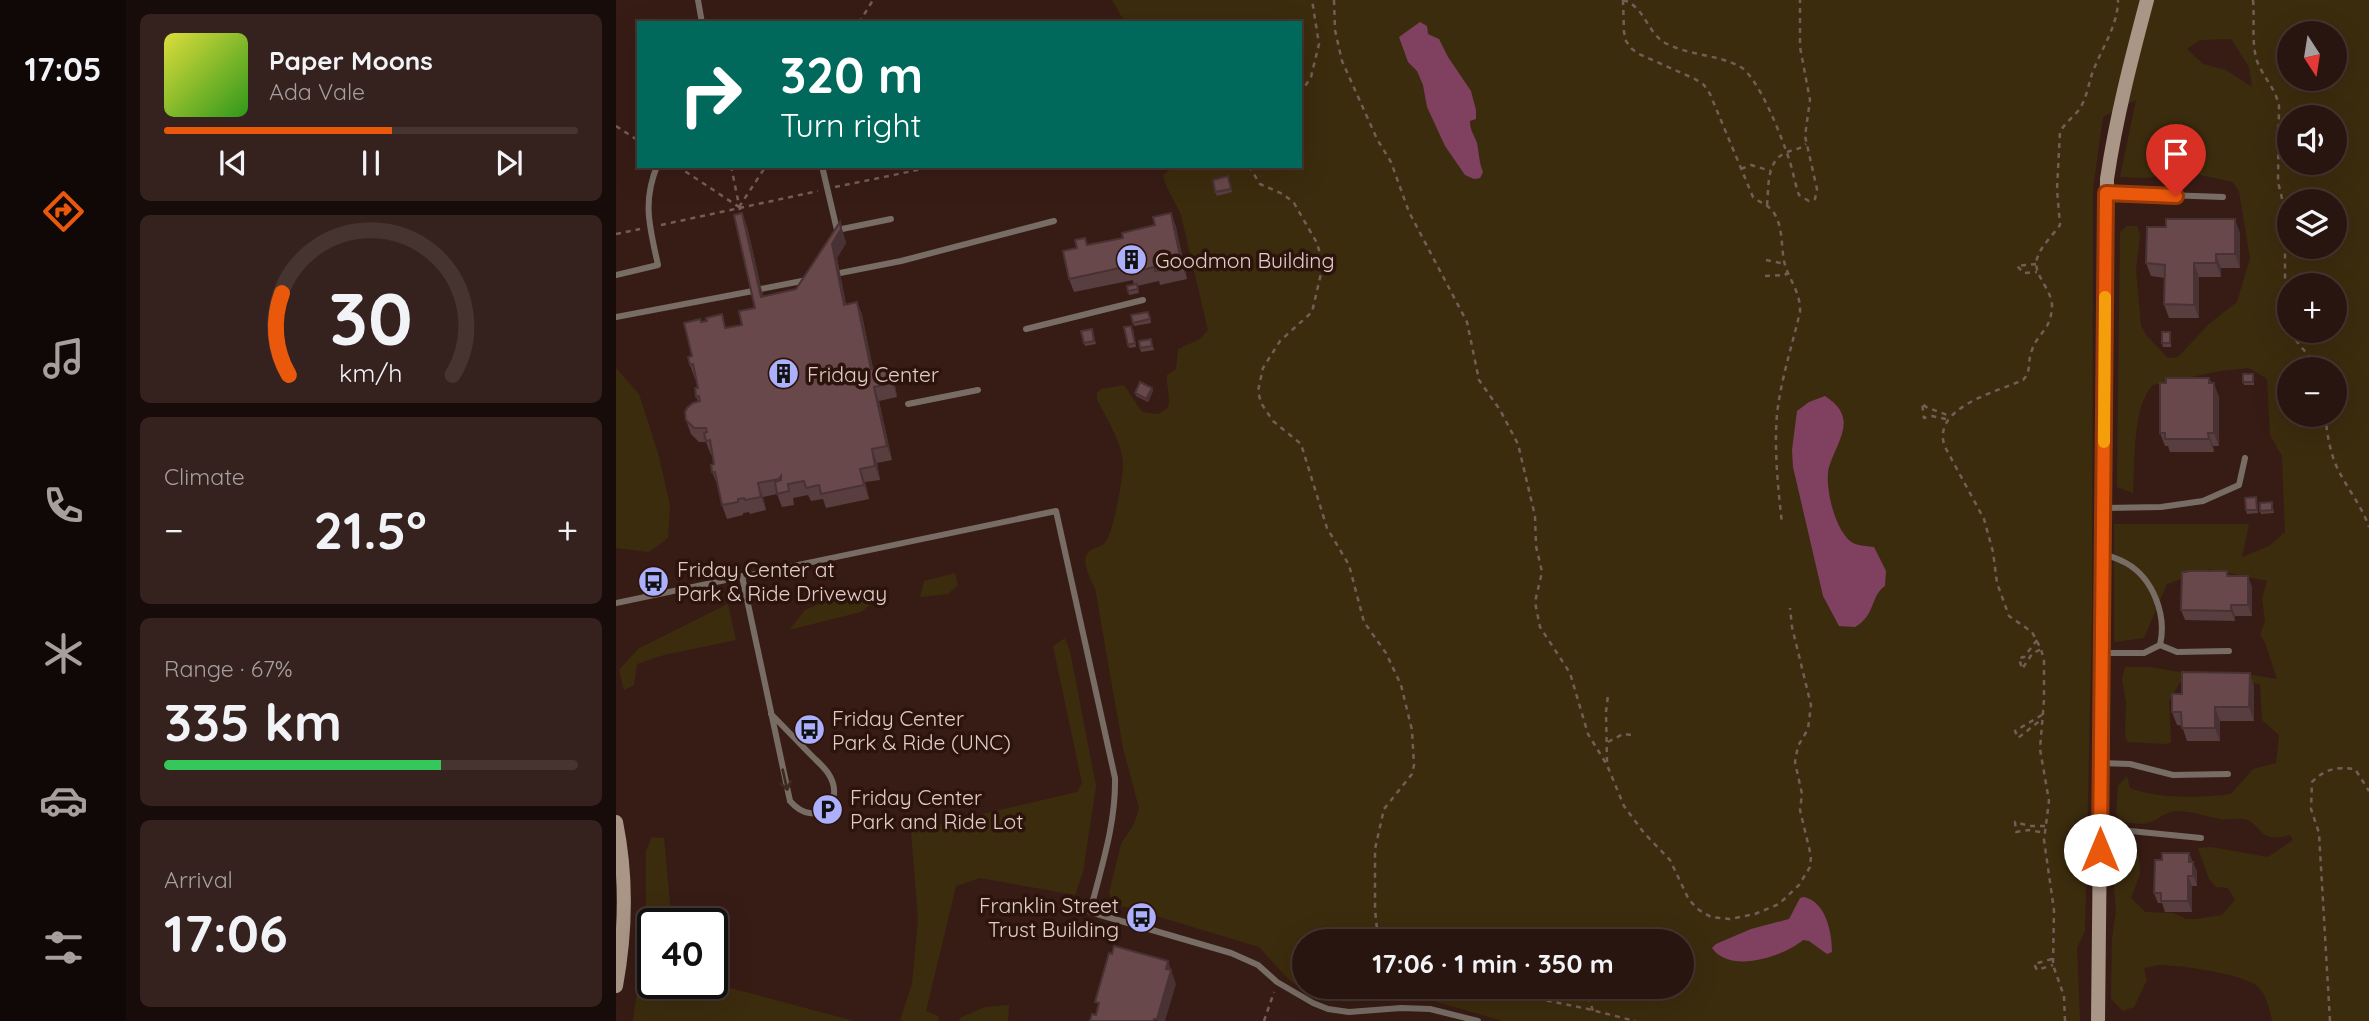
<!DOCTYPE html>
<meta charset="utf-8">
<style>
:root{--surface:#291510;--page:#35221e;--text:#f1f3f6;--muted:#a59f9f;--line:#453430;--accent:#ea580c}
body{margin:0;font-family:Quicksand,sans-serif;background:var(--page);color:var(--text);height:100vh;display:flex;flex-direction:column;font-size:26px;white-space:nowrap}
*{box-sizing:border-box;margin:0}
p{font-size:23px;color:var(--muted)}
.icon{flex:none;width:38px;height:38px;fill:none;stroke:currentColor;stroke-width:2;stroke-linecap:round;stroke-linejoin:round}
.map{position:relative;flex:1;overflow:hidden}
.panel{display:flex;flex-direction:column;gap:14px;padding:14px;background:#170c09;width:490px}
.panel>*{flex:none}
.top-card{position:absolute;left:21px;top:21px;width:665px;height:147px;border-radius:0px;box-shadow:0 7px 28px #0002,0 0 0 2px var(--line);background:#00695c;color:#fff;overflow:hidden}
.needle{width:46px;rotate:168deg}
.fabs{position:absolute;left:1661px;top:21px;display:grid;gap:14px}
.fabs a{display:grid;place-items:center;width:70px;height:70px;border-radius:50%;background:var(--surface);box-shadow:0 7px 28px #0002,0 0 0 2px var(--line);font-size:35px}
.speed{position:absolute;left:21px;top:908px;display:flex;gap:14px;font-size:35px;font-weight:700;text-align:center}
.speed>*{display:grid;place-content:center;width:91px;height:91px;border-radius:50%;background:var(--surface);box-shadow:0 7px 28px #0002,0 0 0 2px var(--line);line-height:1}
.speed .limit{border:4px solid #111;border-radius:10px;background:#fff;color:#111}
.pin{position:absolute;display:grid;place-items:center;width:60px;height:60px;color:#fff;margin:-72px -30px;border-radius:50% 50% 50% 0;rotate:-45deg;box-shadow:0 0 7px #0007}
.pin .icon{rotate:45deg}
.me{position:absolute;width:77px;margin:-38px;rotate:0deg;stroke-linejoin:round;filter:drop-shadow(0 0 5px #0008)}
.turn{display:flex;align-items:center;gap:24px;height:147px;padding:0 28px;font-size:32px}
.turn .icon{width:91px;height:91px;stroke-width:2.5}
.turn b{display:block;font-size:49px;line-height:60px}
.big{font-size:52px;font-weight:700;line-height:1.1}
.panel .tile{flex:1;display:flex;flex-direction:column;justify-content:center;gap:10px;min-width:0;padding:0 24px;border-radius:10px;background:var(--page)}
.panel .dial{align-items:center;gap:0}
.dial svg{height:182px;overflow:visible;fill:none;stroke:var(--line);stroke-width:7;stroke-linecap:round;text-anchor:middle}
.dial text{fill:var(--text);stroke:none}
.song{display:flex;align-items:center;gap:21px}
.cover{width:84px;height:84px;border-radius:10px;background:linear-gradient(135deg,hsl(60 70% 55%),hsl(110 70% 35%))}
.played{height:7px;border-radius:4px;background:linear-gradient(90deg,var(--accent) 55%,var(--line) 55%)}
.keys{display:flex;justify-content:space-around;direction:ltr}
.heat{display:flex;justify-content:space-between;align-items:center;font-size:38px;direction:ltr}
.charge{height:10px;border-radius:5px;background:linear-gradient(90deg,#34c759 67%,var(--line) 0)}
.trip{position:absolute;left:676px;top:929px;width:402px;height:70px;border-radius:35px;background:var(--surface);box-shadow:0 7px 28px #0002,0 0 0 2px var(--line);font-weight:700;line-height:70px;text-align:center}
main{display:flex;flex:1;min-height:0}
.tabs{display:flex;flex-direction:column;width:126px;justify-content:space-around;align-items:center;background:#100806;color:var(--muted)}
.tabs .icon{width:49px;height:49px}
.tabs .on{color:var(--accent)}
.tabs b{font-size:32px;color:var(--text)}
.map>svg:first-child{display:block}
</style>
<main>
<nav class="tabs">
<b>17:05</b>
<svg class="icon on" aria-label="directions" viewBox="0 0 24 24"><path d="M12 3l9 9-9 9-9-9zM9 14v-3h6M13 9l2 2-2 2"/></svg>
<svg class="icon" aria-label="music" viewBox="0 0 24 24"><path d="M9 18V5l10-2v13"/><circle cx="6" cy="18" r="3"/><circle cx="16" cy="16" r="3"/></svg>
<svg class="icon" aria-label="phone" viewBox="0 0 24 24"><path d="M5 4h4l2 5-3 2q2 4 5 5l2-3 5 2v4C11 20 4 13 5 4z"/></svg>
<svg class="icon" aria-label="climate" viewBox="0 0 24 24"><path d="M12 3v18M4 7l16 10M4 17L20 7"/></svg>
<svg class="icon" aria-label="car" viewBox="0 0 24 24"><path d="M5 17H2v-5l4-1 3-4h7l3 4 3 1v5h-3M9 17h6M6 11h13"/><circle cx="7" cy="17" r="2"/><circle cx="17" cy="17" r="2"/></svg>
<svg class="icon" aria-label="filters" viewBox="0 0 24 24"><path d="M4 7h16M4 17h16"/><circle cx="9" cy="7" r="2"/><circle cx="15" cy="17" r="2"/></svg>
</nav>
<section class="panel">
<div class="tile">
<div class="song"><i class="cover"></i><div><b>Paper Moons</b><p>Ada Vale</p></div></div>
<div class="played"></div>
<div class="keys"><svg class="icon" aria-label="previous" viewBox="0 0 24 24"><path d="M18 5L8 12l10 7zM5 5v14"/></svg><svg class="icon" aria-label="pause" viewBox="0 0 24 24"><path d="M8 5v14M16 5v14"/></svg><svg class="icon" aria-label="next" viewBox="0 0 24 24"><path d="M6 5l10 7-10 7zM19 5v14"/></svg></div>
</div>
<div class="tile dial"><svg viewBox="0 0 100 80">
<path d="M14 69A42 42 0 1 1 86 69"/>
<path d="M14 69A42 42 0 0 1 11 33" stroke="#ea580c"/>
<text x="50" y="56" font-size="32" font-weight="700">30</text>
<text x="50" y="72" font-size="11">km/h</text>
</svg></div>
<div class="tile"><p>Climate</p>
<div class="heat"><a>−</a><b class="big">21.5°</b><a>+</a></div>
</div>
<div class="tile"><p>Range · 67%</p><b class="big">335 km</b><div class="charge"></div></div>
<div class="tile"><p>Arrival</p><b class="big">17:06</b></div>
</section>
<div class="map">
<svg width="1753" height="1021" viewBox="0 0 1753 1021">
<rect width="100%" height="100%" fill="#371c15"/>
<path fill="#3c2c0e" fill-rule="evenodd" d="M496 0H1753V1021H1656C1654 1010 1650 993 1641 986 1627 974 1564 965 1545 965 1539 965 1534 967 1528 968L1531 980 1518 1007 1507 1011 1495 999 1496 940 1500 910 1498 887 1501 862 1505 852 1517 850 1523 856 1524 874 1515 898 1529 912 1557 913 1570 919H1579L1606 915 1619 900 1612 888 1600 887 1593 879 1582 848 1595 847 1652 857 1677 840 1674 835C1642 845 1646 822 1627 819 1619 818 1612 820 1605 819 1591 817 1576 811 1562 811 1551 811 1546 817 1537 821 1526 826 1516 823 1505 822L1500 815 1502 786 1511 776 1514 788C1539 799 1587 798 1615 794L1637 769 1660 763 1663 735 1646 720 1644 684 1588 678 1564 682 1553 702 1555 742 1551 744 1512 742 1509 737 1510 702 1506 679 1509 667H1534L1569 673 1630 674 1661 679 1649 642 1644 635 1649 621 1646 598 1651 581 1594 569 1551 584 1528 638 1498 642V524H1633L1626 557 1653 546 1669 532 1666 456 1654 435 1651 379 1633 368 1604 371 1537 385C1516 406 1519 463 1517 493L1501 487 1504 232 1511 226H1521L1524 235 1520 270 1525 326 1531 336 1552 358 1562 357 1593 324 1621 302 1634 258 1623 191 1617 182 1565 171 1531 178 1504 177 1520 100 1487 117 1477 189 1476 616 1469 931 1461 948 1464 1021H887L807 998 727 1002 726 998 703 997 693 993 673 980 643 947 497 903 493 893 505 844 518 824 523 808 507 748 479 588C475 580 467 566 470 556 473 548 482 548 488 544 497 536 507 479 507 465 507 443 490 418 481 399V393L485 389 508 385 526 412 542 414 552 408C555 398 550 386 551 375L560 369 562 349 584 339 592 330 565 215C559 201 551 190 547 176L550 172 561 166H684V23H509ZM1673 33H1718V79H1673ZM1615 39 1633 67 1636 87 1610 70 1587 64 1571 49 1584 40ZM1673 117H1718V163H1673ZM1673 201H1718V247H1673ZM1673 285H1718V331H1673ZM1673 369H1718V415H1673ZM688 942H1066V987H688Z
M0 368 23 394 42 453 54 505 52 538 33 552 0 548Z
M339 573 342 585 332 594 304 597 308 581Z
M227 594 264 597 245 612 173 630 189 610Z
M112 604 120 640 48 655 21 664 18 685 8 690 3 670 22 649Z
M449 638 454 651 480 786 467 872 459 895 364 878 340 886 310 1011 322 1016 323 1021H284L296 984 302 920 295 831 461 792 466 783 437 646Z
M36 837 48 838 56 924H37V984L96 983 238 1021H17L30 929V851Z
M393 1005 392 1021H343L344 1018 369 1007Z"/>
<path fill="#804060" d="M804 22 811 26 812 34 823 39 832 57 855 91 860 110V119L854 121C854 131 858 134 861 143 863 153 863 162 867 172L864 178 858 179 849 175 829 146 811 107 807 85 801 71 792 62 783 37Z
M1209 396C1243 418 1222 439 1213 467 1208 485 1219 533 1237 543 1243 546 1251 546 1258 547L1270 571 1269 586C1254 596 1260 615 1239 627L1223 626 1207 596 1177 467 1176 450 1181 411 1193 402Z
M1188 897C1210 902 1216 932 1216 952L1211 954 1193 941 1187 940C1167 957 1114 974 1096 948L1100 944 1135 929 1173 919 1184 898Z"/>
<g fill="none" stroke-linecap="round" stroke-linejoin="round">
<path stroke="#755d57" stroke-width="2.5" stroke-dasharray="5 5" stroke-linecap="butt" d="M718 0 719 30 726 61 761 139 775 162 793 212 851 322 863 380 884 410 902 444 919 516 920 546 926 572 919 602 924 627 954 673 972 734 991 765 1008 806 1028 833 1054 860 1073 900 1083 910 1095 917 1114 919 1139 914 1163 904 1183 885 1194 867 1195 856 1184 810 1186 794 1179 762 1182 746 1192 729 1195 705 1176 627 1174 608
M1007 0 1008 32 1010 41 1016 49 1023 54 1079 79 1088 85 1094 94 1137 197C1144 203 1152 204 1158 213 1167 227 1165 245 1168 261 1172 279 1185 292 1184 312 1176 346 1165 379 1161 414 1158 451 1162 487 1166 524
M1007 0C1030 7 1030 33 1051 44 1073 55 1102 55 1123 66 1142 75 1166 138 1173 159 1177 171 1179 184 1183 195L1193 201 1199 199 1201 189 1189 136 1194 100 1184 47V0
M1637 0C1639 20 1635 41 1641 61 1647 77 1660 89 1663 106L1662 182 1669 211V277L1673 299
M243 23 257 0
M684 94 695 77 703 44 696 0
M0 126 23 141
M61 166 123 207
M115 166 125 215
M633 166 644 184 667 194 678 203 701 243 707 265 696 312 664 341 647 368 642 391 645 403 657 421 685 444 711 528 733 565 748 622 770 653 785 685 796 730 798 765 796 774 768 809 759 849V910L761 929 767 942
M1125 169 1135 165 1155 171
M219 187 321 166
M1151 205C1153 187 1150 162 1169 153 1177 149 1183 150 1190 144
M123 207 150 166
M45 225 202 191
M0 234 24 229
M1150 260 1169 264
M1420 264 1401 266 1408 273 1421 272
M1149 276 1169 275 1172 272
M1675 331C1681 346 1695 354 1700 369
M1709 415C1711 432 1713 447 1719 463 1729 486 1745 504 1753 527
M1330 419 1316 416 1308 418 1306 403 1310 407 1334 416
M1421 640 1408 657 1403 658 1406 669 1416 654 1425 649
M1426 715 1399 731 1402 738 1426 719
M992 742 1007 734 1016 735
M991 762 990 712 992 695
M1429 826H1414L1399 822 1400 832 1413 830 1429 833
M1436 959 1418 964 1421 970 1437 965
M862 987 968 1008 1019 1021
M969 987 977 1011
M648 1021 658 992
M1449 1021 1448 996 1437 965 1438 910 1428 840 1433 801 1424 749 1428 700V661L1425 649 1416 632 1393 616 1381 583 1377 552 1368 519 1329 447C1314 408 1380 392 1407 380 1416 371 1411 361 1416 350 1422 332 1435 331 1436 306 1436 288 1414 273 1422 256 1426 245 1437 235 1444 225L1441 189 1444 132C1449 123 1456 118 1462 111 1470 101 1472 86 1476 74 1485 49 1502 26 1502 0
M1714 1021 1703 833 1695 809 1696 782C1710 768 1721 767 1739 769L1753 791"/>
<path stroke="#786d64" stroke-width="6" d="M82 0 86 23
M206 166 221 230 275 219
M1492 193 1607 197
M224 273 285 261 438 221
M0 275 42 265C34 228 26 203 41 166
M145 289 191 280
M0 317 137 291
M410 329 527 300
M292 404 362 390
M1489 508 1545 507 1587 501 1623 485 1629 458
M126 576 174 801C199 830 232 803 212 773 208 767 202 762 197 757 183 743 169 728 155 714
M0 603 440 511 499 778C500 824 485 868 474 912L615 953 642 965 661 982 697 1003 712 1009 733 1012 785 1008 814 1009 862 1021
M1544 645 1561 652 1613 651
M1486 653H1528L1544 645C1551 615 1537 578 1510 563 1503 559 1495 557 1489 554
M1485 763 1514 764 1557 775 1612 774
M1484 828 1585 838"/>
<path stroke="#a99687" stroke-width="14" d="M0 822C11 876 10 931 0 986
M1482 1021 1491 179C1500 118 1515 60 1531 0"/>
</g>
<path fill="#593e40" d="M612 177 616 192 601 196 599 192Z
M555 213 560 227 571 279 544 285 543 281 521 286 523 293 513 295 511 286 518 285 517 280 458 292 453 279 472 245 507 238 539 225Z
M224 222 230 243 221 258 230 305 241 302 246 315 257 369 278 380 281 397 263 401 276 460 261 463 264 480 249 482 253 499 210 508 207 499 195 501 192 495 177 498 178 505 166 507 161 494 147 497 150 510 134 514 133 512 127 513V515L111 519 106 505 102 486 96 472 98 464 96 454 95 455 90 442H83L75 434 70 420 82 401 80 397 82 388 80 379H79L74 365 85 322 111 328 126 325 139 308 131 226 147 296 180 289Z
M1624 233V268H1605V277H1583V318H1553L1548 304 1549 278 1535 276 1530 263Z
M534 315 535 323 518 326 517 323Z
M517 329 520 347 513 348 512 345Z
M477 332 480 344 469 346 468 343Z
M1555 335V347H1547L1546 343Z
M536 343 538 350 525 352 524 348Z
M1593 378 1603 397V446H1597L1598 452H1554L1552 446H1549L1544 433Z
M1638 378V385H1628L1627 382Z
M536 388 537 391 532 402 520 396 519 393Z
M1641 501 1642 513 1631 514 1630 510Z
M1656 502 1658 513 1645 514 1644 511Z
M1611 571 1613 576 1636 587V616H1619V621L1569 620 1565 610Z
M1638 686V721H1604V741H1571L1566 726 1561 725 1556 712 1566 694Z
M1573 853 1581 872V886H1576V912H1549L1546 903H1542L1538 893 1546 860Z"/>
<path fill="#493234" d="M126 213 131 226 150 310 145 297Z
M555 213 560 227 571 279 566 266Z
M1619 219 1624 233V268L1619 254Z
M224 222 230 243 221 258 233 319 228 305 216 244Z
M1600 254 1605 268V277L1600 263Z
M1578 263 1583 277V318L1578 305Z
M241 302 246 315 260 383 255 369Z
M273 366 278 380 281 397 276 383Z
M1598 383 1603 397V446L1598 433Z
M258 387 263 401 276 460 271 446Z
M536 388 537 391 532 402 530 399Z
M1592 433 1597 446 1598 452 1593 439Z
M256 449 261 463 264 480 259 466Z
M244 469 249 482 253 499 248 485Z
M142 483 147 497 150 510 145 497Z
M1632 576 1636 587V616L1632 605Z
M1615 605 1619 616V621L1615 611Z
M1634 673 1638 686V721L1633 707Z
M1599 707 1604 721V741L1599 728Z
M1573 853 1581 872V886L1573 862Z
M1572 876 1576 886V912L1572 901Z
M552 961 560 984 549 1021H541Z"/>
<path fill="#68484a" stroke="#493234" stroke-width="2" d="M612 176 615 189 599 192 597 180Z
M126 213 145 297 180 289 224 222 225 229 216 244 228 305 241 302 255 369 273 366 276 383 258 387 271 446 256 449 259 466 244 469 248 485 205 494 203 485 190 488 188 481 172 484 173 491 161 494 159 482 165 480V476L163 479 142 483 145 497 129 500 128 498 122 499V502L106 505 99 472H96L95 465 98 464 94 440 90 441 88 433 91 432 90 428H78L70 420 69 412 71 408 77 403 84 401 83 396 80 397 79 388H82L77 364 74 365 72 357 76 356 68 323 84 319 85 322 91 321 90 318 106 314 109 328 126 325 123 311 139 308 118 215Z
M555 213 566 266 539 271 538 267 514 273 513 266 453 279 447 251 461 248 459 240 469 238 471 245 507 238 506 233 539 225 537 217Z
M1550 219H1619V254H1600V263H1578V305L1548 304 1549 265 1530 263 1531 227H1550Z
M521 284 522 289 512 291 511 286Z
M532 312 534 319 517 323 515 315Z
M515 326 519 343 512 345 508 327Z
M476 329 478 341 468 343 465 331Z
M1546 332H1554V343H1546Z
M535 339 536 346 524 348 523 341Z
M1627 374H1637V382H1627Z
M1550 378H1593V383H1598V433H1592L1593 439H1549V433H1544V383H1550Z
M524 382 536 388 530 399 519 393Z
M1640 497 1641 510H1630L1629 498Z
M1656 502V510L1644 511V503Z
M1571 571H1611V576H1632V605H1615V611L1565 610 1566 572H1571Z
M1566 672 1634 673 1633 707H1599V728H1566L1565 712H1556V694H1566Z
M1546 853H1573V862H1577V876H1572V901H1545V893H1538L1539 860H1546Z
M498 946 552 961 550 969 555 970 541 1019H538L537 1021H474L476 1014 480 1015 483 1003 479 1002 493 953 496 954Z"/>
<defs><path id="oneway-shaft" d="M-6 0H5M1.5-3L5.5 0L1.5 3" fill="none" stroke-width="1.6" stroke-linecap="round" stroke-linejoin="round" transform="scale(1.75)"/></defs>
<use stroke="#3f2a22" href="#oneway-shaft" transform="translate(169 780) rotate(77)"/>
<g fill="none" stroke-linecap="round" stroke-linejoin="round">
<defs>
<path id="route" d="M1484 850 1490 193 1560 196"/>
</defs>
<use href="#route" stroke="#983908" stroke-width="18"/>
<use href="#route" stroke="#ea580c" stroke-width="12"/>
<path stroke="#f59e0b" stroke-width="12" d="M1488 442 1489 297"/>
</g>
<defs>
<symbol id="building-disc" viewBox="-11 -11 22 22"><circle r="9.5" fill="#acaffb" stroke="#2c130c"/><path d="M-4-6H4V6H1V3H-1V6H-4ZM-2.5-4.3h1.7v1.8h-1.7ZM.8-4.3h1.7v1.8H.8ZM-2.5-1h1.7V.8h-1.7ZM.8-1h1.7V.8H.8Z" fill="#111"/></symbol>
<symbol id="bus-disc" viewBox="-11 -11 22 22"><circle r="9.5" fill="#acaffb" stroke="#2c130c"/><path d="M-5-6H5V4H4V6H2V4H-2V6H-4V4H-5ZM-3.5-4V0h7V-4ZM-3.5 1.2v1.5H-2V1.2ZM2 1.2v1.5H3.5V1.2Z" fill="#111"/></symbol>
<symbol id="parking-disc" viewBox="-11 -11 22 22"><circle r="9.5" fill="#acaffb" stroke="#2c130c"/><path d="M-3.5-5.5H1a3.5 3.5 0 0 1 0 7H-1V5.5H-3.5ZM-1-3.4V-.6H.8a1.4 1.4 0 0 0 0-2.8Z" fill="#111"/></symbol>
</defs>
<g fill-rule="evenodd">
<use href="#building-disc" x="498" y="242" width="35" height="35"/>
<use href="#building-disc" x="150" y="356" width="35" height="35"/>
<use href="#bus-disc" x="20" y="564" width="35" height="35"/>
<use href="#bus-disc" x="176" y="712" width="35" height="35"/>
<use href="#parking-disc" x="194" y="792" width="35" height="35"/>
<use href="#bus-disc" x="508" y="900" width="35" height="35"/>
</g>
<g text-anchor="middle" dominant-baseline="central" stroke-width="7" stroke-linejoin="round" paint-order="stroke">
<g font-size="21" fill="#e0cdc8" stroke="#2c130c" text-anchor="start">
<text x="539" y="260">Goodmon Building</text>
<text x="191" y="374">Friday Center</text>
<text x="61" y="569">Friday Center at<tspan x="61" dy="24">Park &amp; Ride Driveway</tspan></text>
<text x="216" y="718">Friday Center<tspan x="216" dy="24">Park &amp; Ride (UNC)</tspan></text>
<text x="234" y="797">Friday Center<tspan x="234" dy="24">Park and Ride Lot</tspan></text>
<text x="503" y="905" text-anchor="end">Franklin Street<tspan x="503" dy="24">Trust Building</tspan></text>
</g>
</g>
</svg>
<div class="fabs">
<a><svg class="needle" viewBox="-14 -14 28 28"><path d="M0-13l5 13h-10z" fill="#e53935"/><path d="M0 13l5-13h-10z" fill="#a59f9f"/></svg></a>
<a><svg class="icon" aria-label="sound" viewBox="0 0 24 24"><path d="M4 9h4l5-4v14l-5-4H4zM17 9q2 3 0 6"/></svg></a>
<a><svg class="icon" aria-label="layers" viewBox="0 0 24 24"><path d="M12 4l9 5-9 5-9-5zM3 14l9 5 9-5"/></svg></a>
<a>+</a>
<a>−</a>
</div>
<div class="speed"><div class="limit">40</div></div>
<div class="pin" style="left:1560px;top:196px;background:#d93025"><svg class="icon" aria-label="arrive" viewBox="0 0 24 24"><path d="M6 21V4h12l-3 4 3 4H6"/></svg></div>
<svg class="me" style="left:1484px;top:850px" viewBox="-20 -20 40 40"><circle r="19" fill="#fff"/><path d="M0-13L10 11 0 6-10 11z" fill="#ea580c"/></svg>
<div class="trip">17:06 · 1 min · 350 m</div>
<div class="top-card">
<div class="turn"><svg class="icon" aria-label="right" viewBox="0 0 24 24"><path d="M7 20v-9h11M14 6l5 5-5 5"/></svg><div><b>320 m</b>Turn right</div></div>
</div>
</div>
</main>
